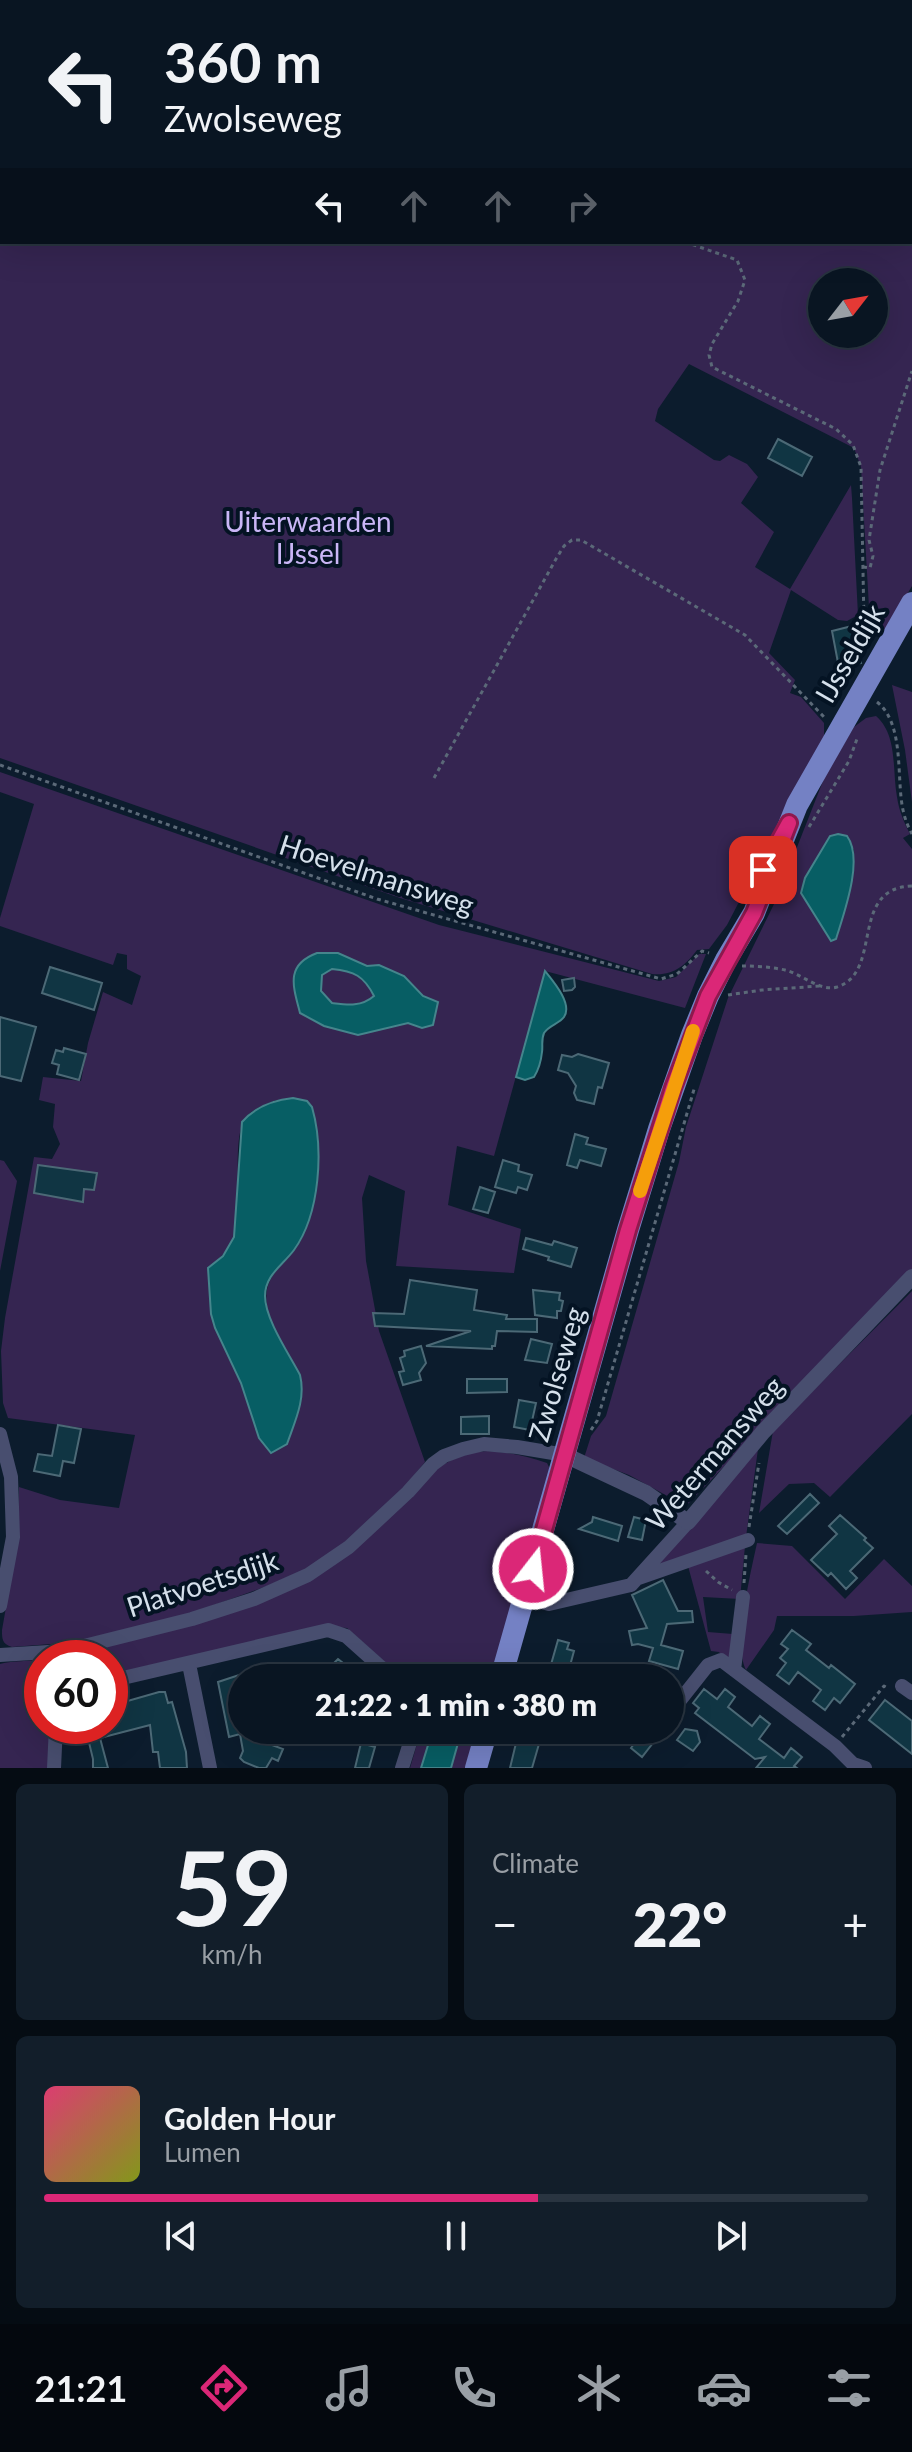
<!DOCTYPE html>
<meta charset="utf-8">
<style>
:root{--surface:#091522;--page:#121e2a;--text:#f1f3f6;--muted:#999fa5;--line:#293440;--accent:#db2777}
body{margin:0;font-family:Lato,sans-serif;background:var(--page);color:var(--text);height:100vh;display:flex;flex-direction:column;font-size:30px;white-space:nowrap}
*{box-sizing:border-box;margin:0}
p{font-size:26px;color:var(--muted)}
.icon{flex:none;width:44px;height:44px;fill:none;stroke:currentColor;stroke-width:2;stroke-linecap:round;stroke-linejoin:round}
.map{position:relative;height:1768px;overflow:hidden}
.drawer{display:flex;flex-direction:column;gap:16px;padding:16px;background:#050c13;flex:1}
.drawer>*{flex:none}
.guide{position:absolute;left:0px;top:0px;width:912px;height:244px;box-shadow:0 8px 32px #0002,0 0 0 2px var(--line);background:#091522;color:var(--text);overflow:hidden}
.needle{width:52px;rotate:59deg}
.tools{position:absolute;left:808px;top:268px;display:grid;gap:16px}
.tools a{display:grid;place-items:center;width:80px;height:80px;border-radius:50%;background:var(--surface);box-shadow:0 8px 32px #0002,0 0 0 2px var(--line);font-size:40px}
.speed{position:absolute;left:24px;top:1640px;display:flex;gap:16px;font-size:40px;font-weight:700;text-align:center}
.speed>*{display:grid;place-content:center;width:104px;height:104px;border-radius:50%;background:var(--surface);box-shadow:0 8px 32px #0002,0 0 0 2px var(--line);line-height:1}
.speed .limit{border:12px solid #d22;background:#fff;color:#111}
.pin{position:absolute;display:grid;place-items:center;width:68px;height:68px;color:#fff;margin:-34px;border-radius:16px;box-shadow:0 4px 12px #0006}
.me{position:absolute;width:88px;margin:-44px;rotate:16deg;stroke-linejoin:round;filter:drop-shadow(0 0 6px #0008)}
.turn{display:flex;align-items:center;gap:28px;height:168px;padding:0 32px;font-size:36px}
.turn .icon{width:104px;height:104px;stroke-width:2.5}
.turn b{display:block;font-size:56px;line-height:68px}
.lanes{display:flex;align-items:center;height:76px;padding:0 32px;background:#0003;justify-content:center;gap:40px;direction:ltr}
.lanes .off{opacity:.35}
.big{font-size:60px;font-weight:800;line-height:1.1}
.drawer .widget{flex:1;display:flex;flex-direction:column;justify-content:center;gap:12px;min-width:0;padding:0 28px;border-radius:12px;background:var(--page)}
.drawer .dial{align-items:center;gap:0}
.dial b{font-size:104px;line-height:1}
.song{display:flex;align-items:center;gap:24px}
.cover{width:96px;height:96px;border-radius:12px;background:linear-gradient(135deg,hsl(340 70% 55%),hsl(70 70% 35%))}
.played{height:8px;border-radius:4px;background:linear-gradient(90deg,var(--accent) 60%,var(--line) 60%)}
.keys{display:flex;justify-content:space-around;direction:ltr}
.heat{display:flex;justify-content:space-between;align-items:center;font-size:44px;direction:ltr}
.drawer .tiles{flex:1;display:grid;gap:16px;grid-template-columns:1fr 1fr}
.widget:last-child{grid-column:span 2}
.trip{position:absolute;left:228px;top:1664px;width:456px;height:80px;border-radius:40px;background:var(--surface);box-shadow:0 8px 32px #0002,0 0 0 2px var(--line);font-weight:800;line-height:80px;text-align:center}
.tabs{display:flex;height:128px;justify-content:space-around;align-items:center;background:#04080e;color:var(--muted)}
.tabs .icon{width:56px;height:56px}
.tabs .current{color:var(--accent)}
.tabs b{font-size:36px;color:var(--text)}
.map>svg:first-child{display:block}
</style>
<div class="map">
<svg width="912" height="1768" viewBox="0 0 912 1768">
<rect width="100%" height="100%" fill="#0c1c2d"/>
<path fill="#352551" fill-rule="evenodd" d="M0 0H912V586L885 631 876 633 870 625 861 467 854 448 689 364 658 409 655 421 714 460 720 461 729 455 747 464 758 477 741 503 774 532 755 567 790 589 851 485 852 498 858 615 847 621 838 620 791 590 769 653 795 680 790 693 801 697 824 723V738L727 925 709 949 697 950C685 966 673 976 652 974L400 898 0 758ZM2 2H910V242H2ZM822 282H874V334H822Z
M892 685 912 692V802L905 750Z
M876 716C898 735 892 770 897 797 899 811 904 822 910 834L903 838 912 849V1271L687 1505 682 1504 629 1475 584 1458 591 1436 606 1416 679 1162 686 1127 728 998 777 898 825 776 854 727 866 718ZM854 849 849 892 802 887Z
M0 772 439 925 659 981 676 977 699 954H706L685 1008 545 971 494 1156 457 1146 448 1205 521 1229 514 1273 396 1266 405 1191 369 1175 362 1198 366 1261 379 1331 425 1462 397 1496 364 1527 316 1565 267 1586 175 1619 90 1641 12 1647C2 1644 2 1639 2 1630L18 1539 19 1487 60 1500 119 1508 135 1435 8 1418 3 1403 1 1351 5 1318 34 1157 52 1159 60 1144 53 1127 55 1104 39 1100 43 1077 81 1081 88 1043 103 992 132 1005 141 976 127 969V955L117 953 113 965 0 926V918L34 804 0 792ZM276 1100 312 1107C323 1144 320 1175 310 1212 307 1220 306 1229 303 1236 289 1268 259 1270 268 1312L259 1438 241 1383 215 1328 211 1314 208 1268C218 1260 227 1252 233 1240 246 1211 228 1135 248 1115 255 1108 267 1104 276 1100Z
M0 1160 4 1161 17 1181 0 1271Z
M912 1291V1414L830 1497 814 1483 789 1484 759 1513 773 1431Z
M758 1449 746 1537 663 1565 659 1562Z
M487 1451C508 1452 526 1456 547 1463L550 1469 494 1678H403L347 1628 334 1627 110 1679V1658H47L298 1582 432 1472C450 1460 464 1452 487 1451Z
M757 1543 792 1546 845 1599 884 1559 912 1586V1612L854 1616H777L774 1630 746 1670C733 1646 751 1571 757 1543Z
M745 1546 740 1599 703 1597 708 1632 733 1634 730 1658 725 1660 719 1652 711 1651 688 1566Z
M42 1659V1726H52L49 1768H0V1664C14 1660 28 1662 42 1659Z
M421 1730H480L469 1768H410Z"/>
<path fill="#075e64" stroke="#45858c" stroke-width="2" fill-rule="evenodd" d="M838 834 847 836C864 859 844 913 836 939L831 941 801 893 805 878 830 836Z
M317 953H338L367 966 379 965 404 976 423 996 438 1002 433 1025 422 1028 408 1023 358 1035 324 1026 300 1013C293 986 285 965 317 953ZM332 969C354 971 364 976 374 996 361 1007 348 1005 332 1003L321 991 322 975Z
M545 971C553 981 573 1004 564 1017 559 1024 549 1025 544 1033 541 1040 543 1046 542 1052 541 1062 539 1069 534 1077L525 1080 516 1077Z
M293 1098 307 1101 312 1107C324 1149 320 1214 294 1250 283 1265 265 1275 265 1296 265 1319 289 1354 300 1375 306 1399 295 1421 287 1444L271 1453 259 1438 241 1383 215 1328 211 1314 208 1268 223 1256 234 1237 242 1122C255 1107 274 1100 293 1098Z
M447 1734 458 1743 451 1768H421L429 1742Z"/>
<path fill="#103543" stroke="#4c6976" stroke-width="2" d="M778 439 812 457 802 476 768 458Z
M852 626 861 663 839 668 832 631Z
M50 967 102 983 94 1010 42 993Z
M574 978 575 987 572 990 564 991 562 980Z
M0 1017 36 1027 21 1081 0 1076Z
M64 1048 86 1054 79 1080 57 1074 59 1065 52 1063 56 1050 63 1052Z
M578 1054 609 1063 602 1088 598 1087 594 1104 577 1100 574 1093 576 1086 568 1073 558 1070 562 1055 572 1057Z
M575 1134 588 1138 586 1144 606 1149 601 1166 580 1160 577 1168 567 1165Z
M503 1160 519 1165 518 1171 532 1175 527 1190 518 1187 516 1193 495 1187Z
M38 1165 97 1173 94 1190 84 1189 83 1202 34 1193Z
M480 1187 495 1192 488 1213 473 1209Z
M526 1238 552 1245 554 1241 577 1248 571 1267 548 1260 549 1257 523 1249Z
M410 1280 477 1290 474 1310 507 1315 506 1319H537V1332L497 1331 495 1346H492V1349L426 1346 471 1331 375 1326 373 1313 404 1314Z
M533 1290 560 1293 559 1300 563 1301 561 1311H557V1318L535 1315Z
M531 1339 552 1344 547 1363 525 1360Z
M421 1346 426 1363 419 1373 421 1380 403 1385 399 1372 404 1371 400 1358 405 1356 404 1351Z
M467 1379H507V1392L467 1393Z
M519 1400 536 1403 530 1430 514 1427Z
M489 1416V1434H461V1417Z
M58 1425 81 1429 74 1463 63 1461 60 1476 34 1471 38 1454 52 1456Z
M810 1494 819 1503 787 1534 778 1526Z
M840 1515 866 1538 864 1540 873 1548 850 1571 857 1578 846 1589 831 1573 828 1576 811 1560 837 1534 829 1526Z
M593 1517 622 1526 618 1541 579 1529 592 1522Z
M634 1517 646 1520 642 1540 628 1537Z
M663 1580 678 1611H692L693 1622 667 1624 661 1645 683 1651 678 1669 649 1661 653 1648 638 1644 632 1645 629 1631 647 1628 632 1595Z
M792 1630 811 1644 806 1650 829 1668 831 1665 855 1684 840 1703 834 1698 825 1710 813 1701 821 1690 798 1672 789 1684 777 1675 786 1663 780 1658 788 1649 781 1644Z
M558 1640 569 1643 567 1649 574 1651 568 1673 550 1668Z
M338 1659 362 1678H270L268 1668 285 1664V1666L290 1665 292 1671 325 1663 330 1667Z
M239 1675 242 1676V1699L236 1700 242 1734 283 1749 278 1761 272 1758 266 1768H259L244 1762 240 1758 243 1751 240 1734 229 1737 218 1682Z
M704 1689 717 1699 725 1689 735 1697 728 1707 752 1726 760 1716 770 1724 759 1739 784 1758 791 1748 796 1752 802 1757 794 1766 797 1768H756L765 1757 755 1759 695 1713 699 1708 693 1703Z
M159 1692H165L168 1703 172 1702 186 1752 187 1768H160L158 1752H153L150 1725 100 1738 108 1768H93V1759L85 1726H110V1706Z
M885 1700 912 1721V1754L869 1720Z
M685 1729 697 1731 700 1742 693 1751 677 1740Z
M622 1730H663L642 1757 631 1748 636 1741Z
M522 1739 539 1744 532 1768H510L516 1743Z
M361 1743 375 1747 369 1768H355Z"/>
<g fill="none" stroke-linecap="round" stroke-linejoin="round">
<path stroke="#5b6978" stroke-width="3" stroke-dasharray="4 4" stroke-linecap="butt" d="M412 0 415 2
M569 2 570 0
M685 242 737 260 745 280 738 301 712 344 709 355 712 367 836 429 853 445 861 467 864 623 872 641
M863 567 870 568 873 556 869 540 880 470 912 371
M877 702C905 724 896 778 903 810 905 819 908 827 912 834
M0 765 377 899 661 979 677 974 702 951 709 953
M434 778 556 559 564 546 572 540H581L745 635 826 719
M809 827 849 761 857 739
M742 966C756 966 771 967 785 970 802 974 820 992 837 987 884 972 848 888 912 886
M728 995 762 990 820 986
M591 1430 597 1421 695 1086
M749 1527 759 1463
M706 1571 718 1582 732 1590
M744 1583 746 1554
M842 1737 884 1686 889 1689"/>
<path stroke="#484e6f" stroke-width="14" d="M0 1434 11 1477 13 1537 0 1606
M639 1578 748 1540
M525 1597 549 1604 631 1585 688 1522
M0 1655 64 1651 192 1619 254 1599 308 1575 349 1547 408 1492 433 1464 444 1456 463 1449 484 1444 517 1447 565 1455
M189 1664 210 1768
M734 1670 743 1597
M110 1681 328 1630 346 1636 393 1678
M902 1686 912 1693
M670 1713 708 1665 721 1660 835 1746 853 1764 865 1768
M54 1768 56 1726
M402 1768 414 1730"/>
<path stroke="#484e6f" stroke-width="16" d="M565 1455 646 1493 688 1522 763 1432 912 1277"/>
<path stroke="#7481c4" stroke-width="22" d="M501 1678 628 1230 659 1129 692 1035 708 996 726 960 754 913 797 805 912 603
M476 1768 487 1730"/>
</g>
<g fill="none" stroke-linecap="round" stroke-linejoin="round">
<defs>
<path id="route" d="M533 1569 628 1230 673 1088 708 996 754 913 789 823 763 870"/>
</defs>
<use href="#route" stroke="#8e194d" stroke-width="20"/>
<use href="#route" stroke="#db2777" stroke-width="14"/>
<path stroke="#f59e0b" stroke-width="14" d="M640 1191 693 1031"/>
</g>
<g text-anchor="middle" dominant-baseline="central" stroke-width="8" stroke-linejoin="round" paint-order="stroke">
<g font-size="28" fill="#cab6f6" stroke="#041323">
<text x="308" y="521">Uiterwaarden<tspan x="308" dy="32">IJssel</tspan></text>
</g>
<g font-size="28" fill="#d5e0eb" stroke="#041323">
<text transform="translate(849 653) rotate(-60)">IJsseldijk</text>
<text transform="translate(377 874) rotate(18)">Hoevelmansweg</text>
<text transform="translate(556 1374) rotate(-74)">Zwolseweg</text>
<text transform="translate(714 1453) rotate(-49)">Wetermansweg</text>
<text transform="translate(202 1583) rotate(-18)">Platvoetsdijk</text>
</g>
</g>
</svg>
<div class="tools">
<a><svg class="needle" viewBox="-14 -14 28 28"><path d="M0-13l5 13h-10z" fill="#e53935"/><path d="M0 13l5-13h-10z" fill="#999fa5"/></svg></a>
</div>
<div class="speed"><div class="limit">60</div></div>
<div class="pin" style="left:763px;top:870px;background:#d93025"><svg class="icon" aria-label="arrive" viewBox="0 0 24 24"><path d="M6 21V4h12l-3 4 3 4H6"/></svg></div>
<svg class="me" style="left:533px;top:1569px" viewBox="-20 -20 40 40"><circle r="17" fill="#db2777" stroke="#fff" stroke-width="3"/><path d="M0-11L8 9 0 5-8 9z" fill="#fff"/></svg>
<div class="trip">21:22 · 1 min · 380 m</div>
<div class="guide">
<div class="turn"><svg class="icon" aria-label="left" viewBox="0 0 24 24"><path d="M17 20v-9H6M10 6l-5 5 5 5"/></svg><div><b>360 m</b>Zwolseweg</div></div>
<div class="lanes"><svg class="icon" aria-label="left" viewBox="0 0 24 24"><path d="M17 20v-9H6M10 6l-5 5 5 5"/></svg><svg class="icon off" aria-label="ahead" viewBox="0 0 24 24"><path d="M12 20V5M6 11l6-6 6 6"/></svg><svg class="icon off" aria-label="ahead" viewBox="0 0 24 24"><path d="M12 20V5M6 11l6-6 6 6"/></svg><svg class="icon off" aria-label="right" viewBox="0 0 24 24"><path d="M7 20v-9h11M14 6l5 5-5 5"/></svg></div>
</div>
</div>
<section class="drawer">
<div class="tiles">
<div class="widget dial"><b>59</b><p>km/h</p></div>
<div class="widget"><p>Climate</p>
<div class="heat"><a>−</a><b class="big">22°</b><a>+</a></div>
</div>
<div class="widget">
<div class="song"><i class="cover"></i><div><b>Golden Hour</b><p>Lumen</p></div></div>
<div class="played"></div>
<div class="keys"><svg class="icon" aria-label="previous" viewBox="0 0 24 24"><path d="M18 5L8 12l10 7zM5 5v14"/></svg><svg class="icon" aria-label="pause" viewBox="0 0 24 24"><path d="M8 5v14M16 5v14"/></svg><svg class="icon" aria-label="next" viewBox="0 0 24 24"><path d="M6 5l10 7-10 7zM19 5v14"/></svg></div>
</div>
</div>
</section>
<nav class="tabs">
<b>21:21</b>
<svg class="icon current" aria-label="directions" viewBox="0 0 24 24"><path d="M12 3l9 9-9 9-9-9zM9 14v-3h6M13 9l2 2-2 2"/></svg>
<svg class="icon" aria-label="music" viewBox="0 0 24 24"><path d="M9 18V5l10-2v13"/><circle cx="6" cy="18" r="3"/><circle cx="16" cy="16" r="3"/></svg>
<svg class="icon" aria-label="phone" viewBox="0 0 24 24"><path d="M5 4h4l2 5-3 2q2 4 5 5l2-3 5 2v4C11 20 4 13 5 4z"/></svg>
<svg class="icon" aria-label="climate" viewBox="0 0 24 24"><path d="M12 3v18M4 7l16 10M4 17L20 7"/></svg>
<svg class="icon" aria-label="car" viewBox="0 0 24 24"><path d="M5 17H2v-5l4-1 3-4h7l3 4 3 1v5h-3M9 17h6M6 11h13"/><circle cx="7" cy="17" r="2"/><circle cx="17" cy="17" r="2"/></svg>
<svg class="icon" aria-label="filters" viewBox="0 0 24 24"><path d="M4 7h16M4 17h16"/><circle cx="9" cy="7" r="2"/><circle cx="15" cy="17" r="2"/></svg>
</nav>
